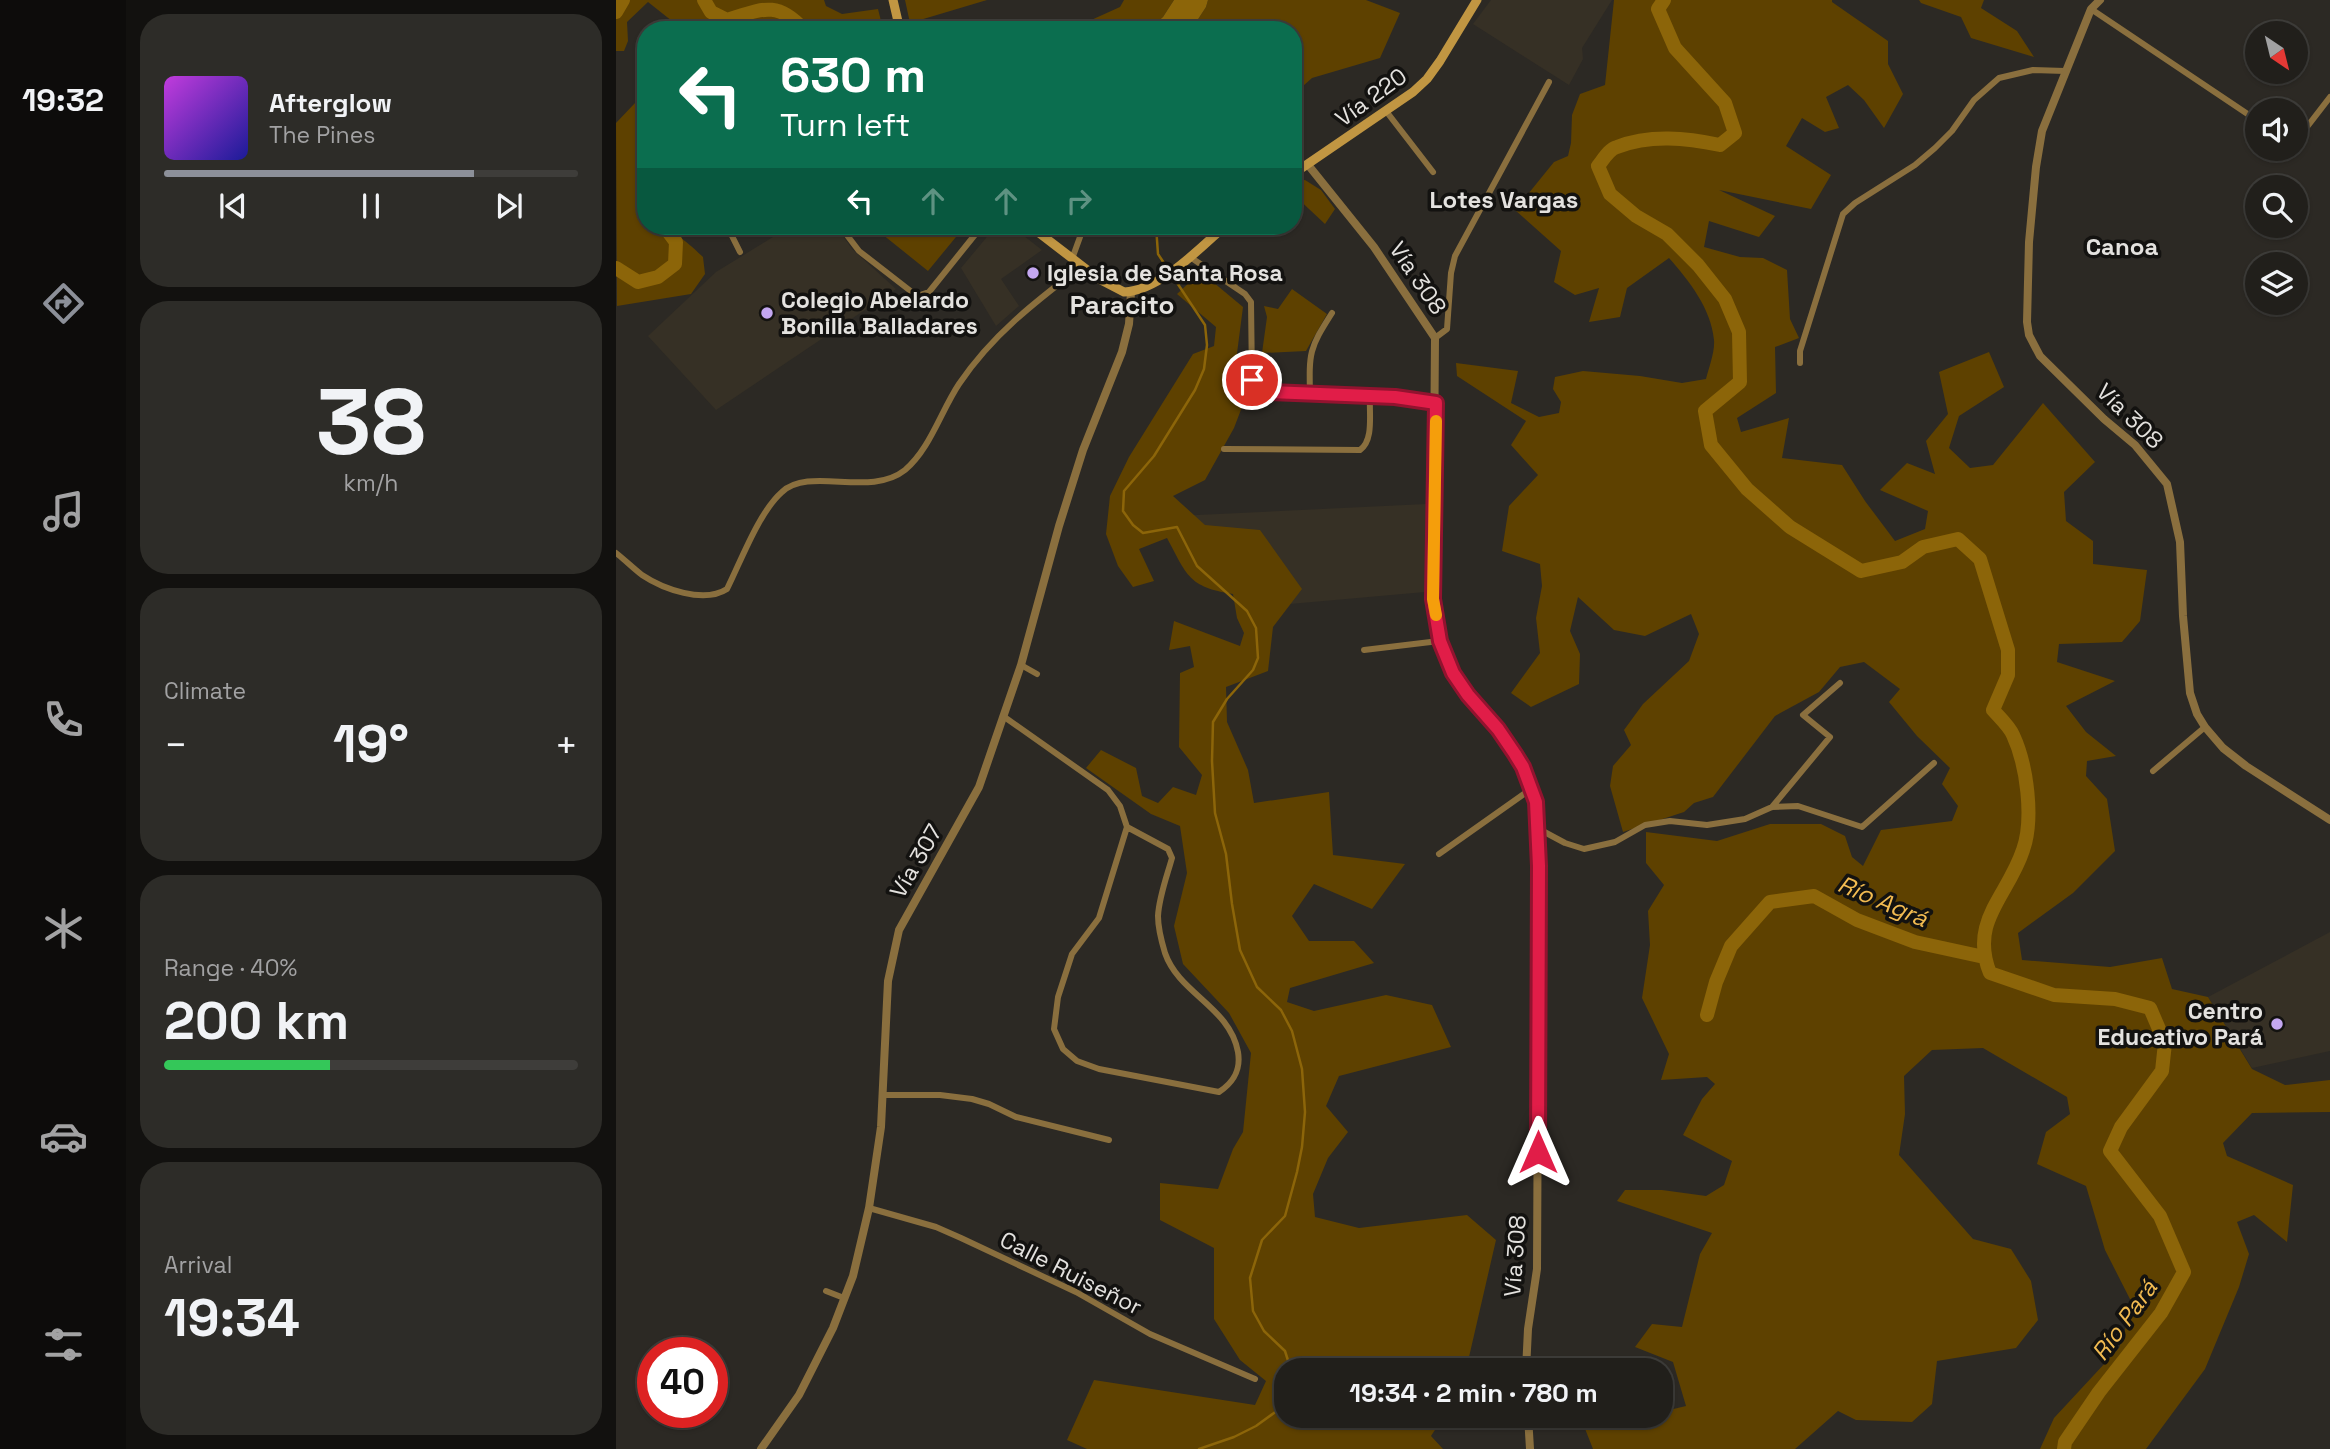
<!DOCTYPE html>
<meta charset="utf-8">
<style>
:root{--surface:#211f1b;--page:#2d2c28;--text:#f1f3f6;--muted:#a2a2a3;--line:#3e3d3a;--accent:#8c9099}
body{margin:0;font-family:"Space Grotesk",sans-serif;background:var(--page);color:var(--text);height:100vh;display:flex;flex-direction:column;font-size:26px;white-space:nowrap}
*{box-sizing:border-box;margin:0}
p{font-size:23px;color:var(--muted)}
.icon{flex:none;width:38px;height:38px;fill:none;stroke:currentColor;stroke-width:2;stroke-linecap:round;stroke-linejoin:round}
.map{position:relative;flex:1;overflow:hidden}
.drawer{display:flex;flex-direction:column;gap:14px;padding:14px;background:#12110f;width:490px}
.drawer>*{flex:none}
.hud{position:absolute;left:21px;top:21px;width:665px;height:214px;border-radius:28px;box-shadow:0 2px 5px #0004,0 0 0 2px var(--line);background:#0b6e4f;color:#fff;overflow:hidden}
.needle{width:46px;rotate:145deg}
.fabs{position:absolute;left:1629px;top:21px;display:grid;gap:14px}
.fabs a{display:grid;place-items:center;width:63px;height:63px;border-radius:50%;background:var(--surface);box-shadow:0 2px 5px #0004,0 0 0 2px var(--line);font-size:35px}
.speed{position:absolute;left:21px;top:1337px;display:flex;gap:14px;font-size:35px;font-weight:700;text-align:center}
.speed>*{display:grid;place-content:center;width:91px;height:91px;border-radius:50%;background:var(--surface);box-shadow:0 2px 5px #0004,0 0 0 2px var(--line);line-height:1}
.speed .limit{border:10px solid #d22;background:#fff;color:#111}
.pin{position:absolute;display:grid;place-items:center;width:60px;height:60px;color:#fff;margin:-30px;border:4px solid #fff;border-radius:50%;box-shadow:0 2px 7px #0007}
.me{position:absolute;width:77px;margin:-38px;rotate:0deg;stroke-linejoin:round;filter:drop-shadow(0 0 5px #0008)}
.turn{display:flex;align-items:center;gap:24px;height:147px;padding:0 28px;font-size:32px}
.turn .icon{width:91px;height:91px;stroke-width:2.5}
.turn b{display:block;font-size:49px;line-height:60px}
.lanes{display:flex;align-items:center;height:66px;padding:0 28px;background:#0003;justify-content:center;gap:35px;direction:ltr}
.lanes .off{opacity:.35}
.big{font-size:52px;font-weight:700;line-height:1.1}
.drawer .card{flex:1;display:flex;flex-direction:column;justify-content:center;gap:10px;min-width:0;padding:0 24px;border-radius:28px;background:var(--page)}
.drawer .dial{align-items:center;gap:0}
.dial b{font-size:91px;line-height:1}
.song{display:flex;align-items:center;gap:21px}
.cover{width:84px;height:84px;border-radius:10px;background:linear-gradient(135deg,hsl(290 70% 55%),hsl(240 70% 35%))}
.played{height:7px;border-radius:4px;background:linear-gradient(90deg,var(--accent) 75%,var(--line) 75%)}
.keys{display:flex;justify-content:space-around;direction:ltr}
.heat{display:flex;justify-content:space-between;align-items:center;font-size:38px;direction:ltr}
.charge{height:10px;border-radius:5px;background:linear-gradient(90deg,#34c759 40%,var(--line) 0)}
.trip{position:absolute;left:658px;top:1358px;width:399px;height:70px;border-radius:28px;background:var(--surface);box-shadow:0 2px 5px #0004,0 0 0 2px var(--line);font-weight:700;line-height:70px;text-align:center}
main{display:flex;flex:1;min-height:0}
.tabs{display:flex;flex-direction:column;width:126px;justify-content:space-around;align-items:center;background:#0d0c0b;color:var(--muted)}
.tabs .icon{width:49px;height:49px}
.tabs .active{color:var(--accent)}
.tabs b{font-size:32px;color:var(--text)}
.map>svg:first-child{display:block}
</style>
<main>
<nav class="tabs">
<b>19:32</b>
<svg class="icon active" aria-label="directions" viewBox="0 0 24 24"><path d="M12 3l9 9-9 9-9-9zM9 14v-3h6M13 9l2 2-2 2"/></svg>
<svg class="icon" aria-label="music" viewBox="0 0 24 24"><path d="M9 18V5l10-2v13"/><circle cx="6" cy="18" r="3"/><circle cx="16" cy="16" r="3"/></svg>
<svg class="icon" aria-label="phone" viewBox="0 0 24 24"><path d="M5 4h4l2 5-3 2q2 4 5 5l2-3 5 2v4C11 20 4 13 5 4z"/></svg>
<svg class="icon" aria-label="climate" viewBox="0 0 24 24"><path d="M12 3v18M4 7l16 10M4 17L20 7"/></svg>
<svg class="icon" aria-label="car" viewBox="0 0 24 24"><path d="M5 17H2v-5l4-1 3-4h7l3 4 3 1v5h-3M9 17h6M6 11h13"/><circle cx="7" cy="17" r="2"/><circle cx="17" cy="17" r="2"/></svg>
<svg class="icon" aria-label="filters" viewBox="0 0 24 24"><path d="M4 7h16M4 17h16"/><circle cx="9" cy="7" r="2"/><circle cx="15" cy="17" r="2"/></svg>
</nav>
<section class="drawer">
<div class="card">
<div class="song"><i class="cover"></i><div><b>Afterglow</b><p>The Pines</p></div></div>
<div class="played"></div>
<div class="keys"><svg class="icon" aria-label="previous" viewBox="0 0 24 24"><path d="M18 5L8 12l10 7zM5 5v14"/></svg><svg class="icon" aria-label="pause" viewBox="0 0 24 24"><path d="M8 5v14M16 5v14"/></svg><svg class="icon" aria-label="next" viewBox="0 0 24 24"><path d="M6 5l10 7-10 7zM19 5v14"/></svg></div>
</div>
<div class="card dial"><b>38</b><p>km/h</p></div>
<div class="card"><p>Climate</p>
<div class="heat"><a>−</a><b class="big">19°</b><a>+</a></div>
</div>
<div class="card"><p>Range · 40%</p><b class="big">200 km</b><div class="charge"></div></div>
<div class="card"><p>Arrival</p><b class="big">19:34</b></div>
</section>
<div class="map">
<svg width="1714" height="1449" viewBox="0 0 1714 1449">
<rect width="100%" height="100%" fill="#2c2924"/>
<path fill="#363025" d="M875 0H996L966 48 967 59 953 85 857 24Z
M175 226H220L236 249 280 289 100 410 32 336 100 272Z
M380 226H395L426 250 385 279 403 306 380 326 345 268Z
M810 504 809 592 640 607 560 516Z
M1714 932V1051L1636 1068 1592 997Z"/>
<path fill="#5e4100" d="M0 0H208L210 6 226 14 262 9 267 29 59 30 56 21 32 2 11 22 12 41 8 51H0Z
M289 0H371L294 23Z
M508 0H558L547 17 532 30H453L504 7Z
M592 0H750L784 13 764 58 696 78 677 95V30H575L590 7Z
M998 0H1216V2L1272 41V64L1287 94 1268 128 1248 100 1232 85 1210 97 1223 128 1209 132 1186 118 1170 146 1215 175 1195 209 1103 190 1159 216 1143 237 1093 221 1088 247 1124 257 1147 258 1171 270 1174 319 1183 338 1159 347 1160 393 1121 418 1125 432 1173 418 1166 458 1226 465 1249 501 1279 541 1309 529 1312 511 1264 490 1291 463 1319 474 1310 441 1332 414 1323 372 1373 352 1388 387 1343 416 1333 448 1354 468 1377 465 1427 403 1479 462 1448 492 1450 521 1477 541V564L1531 570 1524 621 1506 642 1443 644 1441 662 1499 681 1450 706 1470 732 1500 756 1471 761 1470 776 1491 799 1499 851 1457 893 1402 933 1406 960 1494 967 1546 958 1556 989 1592 997 1636 1069 1669 1085 1714 1080V1112L1636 1113 1607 1143 1611 1156 1677 1185 1671 1242 1638 1215 1621 1222 1633 1254 1623 1287 1589 1369 1530 1449H1424L1438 1418 1503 1348 1517 1305 1489 1250 1470 1186 1421 1164 1430 1132 1454 1114 1451 1097 1367 1048 1316 1050 1288 1076 1289 1114 1283 1155 1357 1239 1395 1249 1415 1281 1422 1320 1400 1348 1321 1361 1316 1404 1296 1422 1240 1420 1222 1411 1179 1449H977L964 1416H1013L1014 1420 1030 1416H1045V1412L1070 1406 1057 1362 1019 1347 1036 1324 1066 1327 1084 1254 1096 1233 1001 1201 1009 1190H1046L1090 1196 1108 1185 1116 1161 1067 1135 1086 1099 1099 1084 1091 1077 1045 1080 1053 1054 1026 998 1034 945 1032 911 1048 885 1030 863V832L1101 841 1154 824H1205L1229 836 1236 857 1247 866 1265 830 1336 821 1342 806 1326 784 1334 768 1301 736 1273 702 1284 689 1248 662 1224 667 1203 692 1159 716 1097 797 1078 803 1068 812 1007 832 994 786 997 766 1015 745 1008 730 1027 704 1073 661 1083 634 1075 614 1029 636 998 630 962 597 954 631 964 654 963 684 915 707 895 693 924 653 920 618 926 586 924 564 886 551 893 506 922 475 895 445 910 421 841 376 840 363 902 371 895 403 923 417 943 413 945 402 937 389 939 377 967 371 1024 376 1066 383 1090 379C1093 367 1099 352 1098 340 1095 308 1073 281 1053 258L1011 288 1004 317 973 322 983 288 959 295 938 282 945 251 899 210 938 162 952 156 955 143 956 115 964 94 989 85Z
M1303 0H1368L1365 8 1401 31 1418 57 1355 38 1345 17 1305 3Z
M30 102V131L22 146V190L30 226C58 230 67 238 87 257L89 274 75 294 1 306 0 123 19 103Z
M689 180 705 190 719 209 709 224 677 194V181Z
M256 226H349L312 271Z
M591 277 627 307 620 361 632 369 634 386 618 428 589 480 557 496 589 525 644 530 686 589 657 627 652 671 610 687 611 722 632 770 638 803 713 792 717 855 789 864 756 909 698 884 676 916 693 941H738L758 963 674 988 671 1002 698 1011 770 995 816 1005 835 1047 723 1076 710 1106 732 1132 712 1158 697 1194 699 1217 743 1228 851 1215 880 1240 850 1370H670V1416H828L815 1436 827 1449H471L451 1440 478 1380 639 1405 650 1381 624 1360 598 1319V1248L544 1220V1183L602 1189 617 1149 627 1132 635 1053 613 1013 567 964 558 926 571 873 564 826 535 814 470 768 485 750 520 768 526 796 542 803 557 787 580 795 586 775 563 747 564 673 578 667 574 646 553 650 558 621 624 646 628 633 621 618 617 594C572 587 571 575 551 538L523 549 538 581 517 587 502 566 490 534 494 496 513 457 577 354 598 346 600 327 561 294 577 279Z
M676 289 711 314 690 351 646 353 651 317 648 306 662 309Z"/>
<path fill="#8c6509" d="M558 0H592L590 7 575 30H532L547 17Z"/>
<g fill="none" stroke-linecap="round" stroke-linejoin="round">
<path stroke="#8c6509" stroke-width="2.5" d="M540 226 542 254 589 325 591 345 588 369 579 390 538 456 508 491 507 511 517 525 527 533 561 527 581 566 631 611 640 628 642 658 637 670 611 699 597 722 596 761 599 813 610 854 616 904 624 950 641 987 665 1010 676 1031 686 1069 689 1112 686 1147 681 1172 669 1216 646 1240 634 1278 637 1311 648 1331 669 1351 675 1370
M583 1449 618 1437 640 1426 669 1405 670 1402"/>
<path stroke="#8c6509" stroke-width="14" d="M88 0 95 12 111 20C146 9 161 0 188 30
M1048 0 1042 9 1059 48 1109 103 1119 133 1104 145C1071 138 1034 134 1001 147 993 149 987 160 982 166L994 194 1020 216 1051 234 1082 265 1109 299 1123 332 1124 382 1089 411 1095 445 1131 489 1174 527 1245 571 1286 562 1307 547 1342 539 1364 559 1392 650V675L1377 710C1384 718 1393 726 1397 735 1411 765 1418 819 1407 850 1392 896 1353 921 1374 973L1438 995 1499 999 1534 1008 1549 1043 1546 1071 1505 1127 1494 1151 1544 1216 1568 1272 1545 1313 1483 1392 1449 1442 1448 1449
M0 12 7 0
M30 152 27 187 30 193
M0 268 22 282 42 277 59 264 60 242 48 226
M1091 1015 1100 982 1115 946 1154 902 1198 896 1241 920 1299 942 1368 957"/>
<path stroke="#8a6f3e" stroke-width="6" d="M1475 9 1642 121
M770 111 817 172
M1680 137 1684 136 1714 97
M111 226 124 252
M224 226 243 251 301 296 313 292 366 226
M574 257 629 294 635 302 636 380 642 389 694 395 779 397 820 403
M456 259 468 226
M819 338 831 329 835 273 839 256 933 82
M1184 363V351L1227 214 1239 203 1299 165 1319 148 1336 131 1358 100 1383 78 1417 70 1449 71
M694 395C693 352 693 349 716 313
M608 449 744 450C758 440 753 414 754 398
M0 553C9 560 17 568 26 575 47 589 88 604 111 589 125 561 143 512 166 492 194 466 254 498 289 470 314 449 325 411 343 384 376 335 419 302 466 266
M748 650 823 641
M405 665 421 674
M387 716 492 790 504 806 511 827 483 918 456 954 442 997 438 1029 447 1049 461 1061 483 1069 603 1092C618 1082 625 1070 622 1052 614 1007 563 994 549 953 546 943 542 926 542 916 543 897 551 876 556 858L552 849 511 827
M1537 771 1589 727
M1156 807 1214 737 1187 715 1224 683
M921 828 949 843 968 849 999 842 1029 825 1054 821 1091 825 1129 819 1156 807 1182 806 1246 827 1318 763
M823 854 915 789
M268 1095H324L356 1099 373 1104 400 1117 493 1140
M253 1208 320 1227 345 1238 460 1292 534 1334 639 1379
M210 1291 228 1298"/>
<path stroke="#8a6f3e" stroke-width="8" d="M1484 0 1475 9 1426 131 1420 167 1413 242 1411 322 1413 335 1424 356 1488 419 1519 445 1551 484 1564 542 1567 616 1574 693 1581 714 1589 727 1607 748 1630 766 1714 820
M693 166 758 247 819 338 817 599C823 636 828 664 851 694 869 719 893 738 907 767 922 799 922 831 923 866L921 1269 912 1329 910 1370
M912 1416 914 1449
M145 1449 183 1395 217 1328 237 1276 253 1208 265 1127 272 981 283 930 363 787 405 665 443 526 467 450 506 352 513 324 515 292"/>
<path stroke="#c19642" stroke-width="9" d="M277 0 284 30
M677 174 797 92 811 79 824 61 861 0
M414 226 483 279 508 292C543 291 584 248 609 226"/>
</g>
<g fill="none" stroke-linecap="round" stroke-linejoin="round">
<defs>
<path id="route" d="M636 380 642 389 653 392 779 397 820 403 817 599 824 641 837 673 852 695 882 729 899 754 907 767 920 802 923 866 922 1152"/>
</defs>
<use href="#route" stroke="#92132f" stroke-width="18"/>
<use href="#route" stroke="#e11d48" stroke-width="12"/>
<path stroke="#f59e0b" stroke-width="12" d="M820 615 817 599 820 421"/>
</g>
<g fill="#c4a7f1" stroke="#131210" stroke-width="2.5">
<circle cx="417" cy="273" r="7"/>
<circle cx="151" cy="313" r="7"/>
<circle cx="1661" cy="1024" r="7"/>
</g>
<g text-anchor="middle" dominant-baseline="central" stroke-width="7" stroke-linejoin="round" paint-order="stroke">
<g font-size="23" fill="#e4e2df" stroke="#131210">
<text transform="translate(755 97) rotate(-36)">Vía 220</text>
<text transform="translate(802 278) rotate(56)">Vía 308</text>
<text transform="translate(1514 416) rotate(44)">Vía 308</text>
<text transform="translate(300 861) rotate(-60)">Vía 307</text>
<text transform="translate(899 1256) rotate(-86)">Vía 308</text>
<text transform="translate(455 1273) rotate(27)">Calle Ruiseñor</text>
</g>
<g font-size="23" font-weight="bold" fill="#e4e2df" stroke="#131210" text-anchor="start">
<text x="431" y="273">Iglesia de Santa Rosa</text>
<text x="165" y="300">Colegio Abelardo<tspan x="165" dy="26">Bonilla Balladares</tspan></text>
<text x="1647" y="1011" text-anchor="end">Centro<tspan x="1647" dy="26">Educativo Pará</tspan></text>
</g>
<g font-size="24" font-weight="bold" fill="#e4e2df" stroke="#131210">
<text x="888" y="199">Lotes Vargas</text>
<text x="1506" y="246">Canoa</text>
</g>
<g font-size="24" font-style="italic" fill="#f2bb51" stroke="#131210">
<text transform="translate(1267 901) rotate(23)">Río Agrá</text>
<text transform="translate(1508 1320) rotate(-54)">Río Pará</text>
</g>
<g font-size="26" font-weight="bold" fill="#e4e2df" stroke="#131210">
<text x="506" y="305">Paracito</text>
</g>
</g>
</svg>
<div class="fabs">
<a><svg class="needle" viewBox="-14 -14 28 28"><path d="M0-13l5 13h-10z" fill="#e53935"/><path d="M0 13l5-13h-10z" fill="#a2a2a3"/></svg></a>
<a><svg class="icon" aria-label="sound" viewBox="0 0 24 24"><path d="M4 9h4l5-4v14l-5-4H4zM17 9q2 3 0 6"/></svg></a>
<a><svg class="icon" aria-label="search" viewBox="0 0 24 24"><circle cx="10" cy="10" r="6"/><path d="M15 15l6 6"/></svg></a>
<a><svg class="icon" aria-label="layers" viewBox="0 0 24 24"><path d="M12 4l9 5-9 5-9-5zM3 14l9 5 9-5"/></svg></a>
</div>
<div class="speed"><div class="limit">40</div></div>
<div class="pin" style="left:636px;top:380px;background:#d93025"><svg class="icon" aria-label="arrive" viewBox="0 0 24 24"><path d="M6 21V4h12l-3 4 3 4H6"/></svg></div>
<svg class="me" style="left:922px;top:1152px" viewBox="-20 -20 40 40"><path d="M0-17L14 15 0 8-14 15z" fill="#e11d48" stroke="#fff" stroke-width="4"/></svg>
<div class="trip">19:34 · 2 min · 780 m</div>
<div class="hud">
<div class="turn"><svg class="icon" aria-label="left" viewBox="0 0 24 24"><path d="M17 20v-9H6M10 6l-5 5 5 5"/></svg><div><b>630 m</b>Turn left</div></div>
<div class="lanes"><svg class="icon" aria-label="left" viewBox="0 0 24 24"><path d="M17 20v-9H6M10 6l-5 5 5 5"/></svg><svg class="icon off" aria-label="ahead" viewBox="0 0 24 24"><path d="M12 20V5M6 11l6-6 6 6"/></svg><svg class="icon off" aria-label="ahead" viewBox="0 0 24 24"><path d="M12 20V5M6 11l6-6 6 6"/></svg><svg class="icon off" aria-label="right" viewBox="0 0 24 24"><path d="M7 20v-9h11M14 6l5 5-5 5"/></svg></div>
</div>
</div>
</main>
